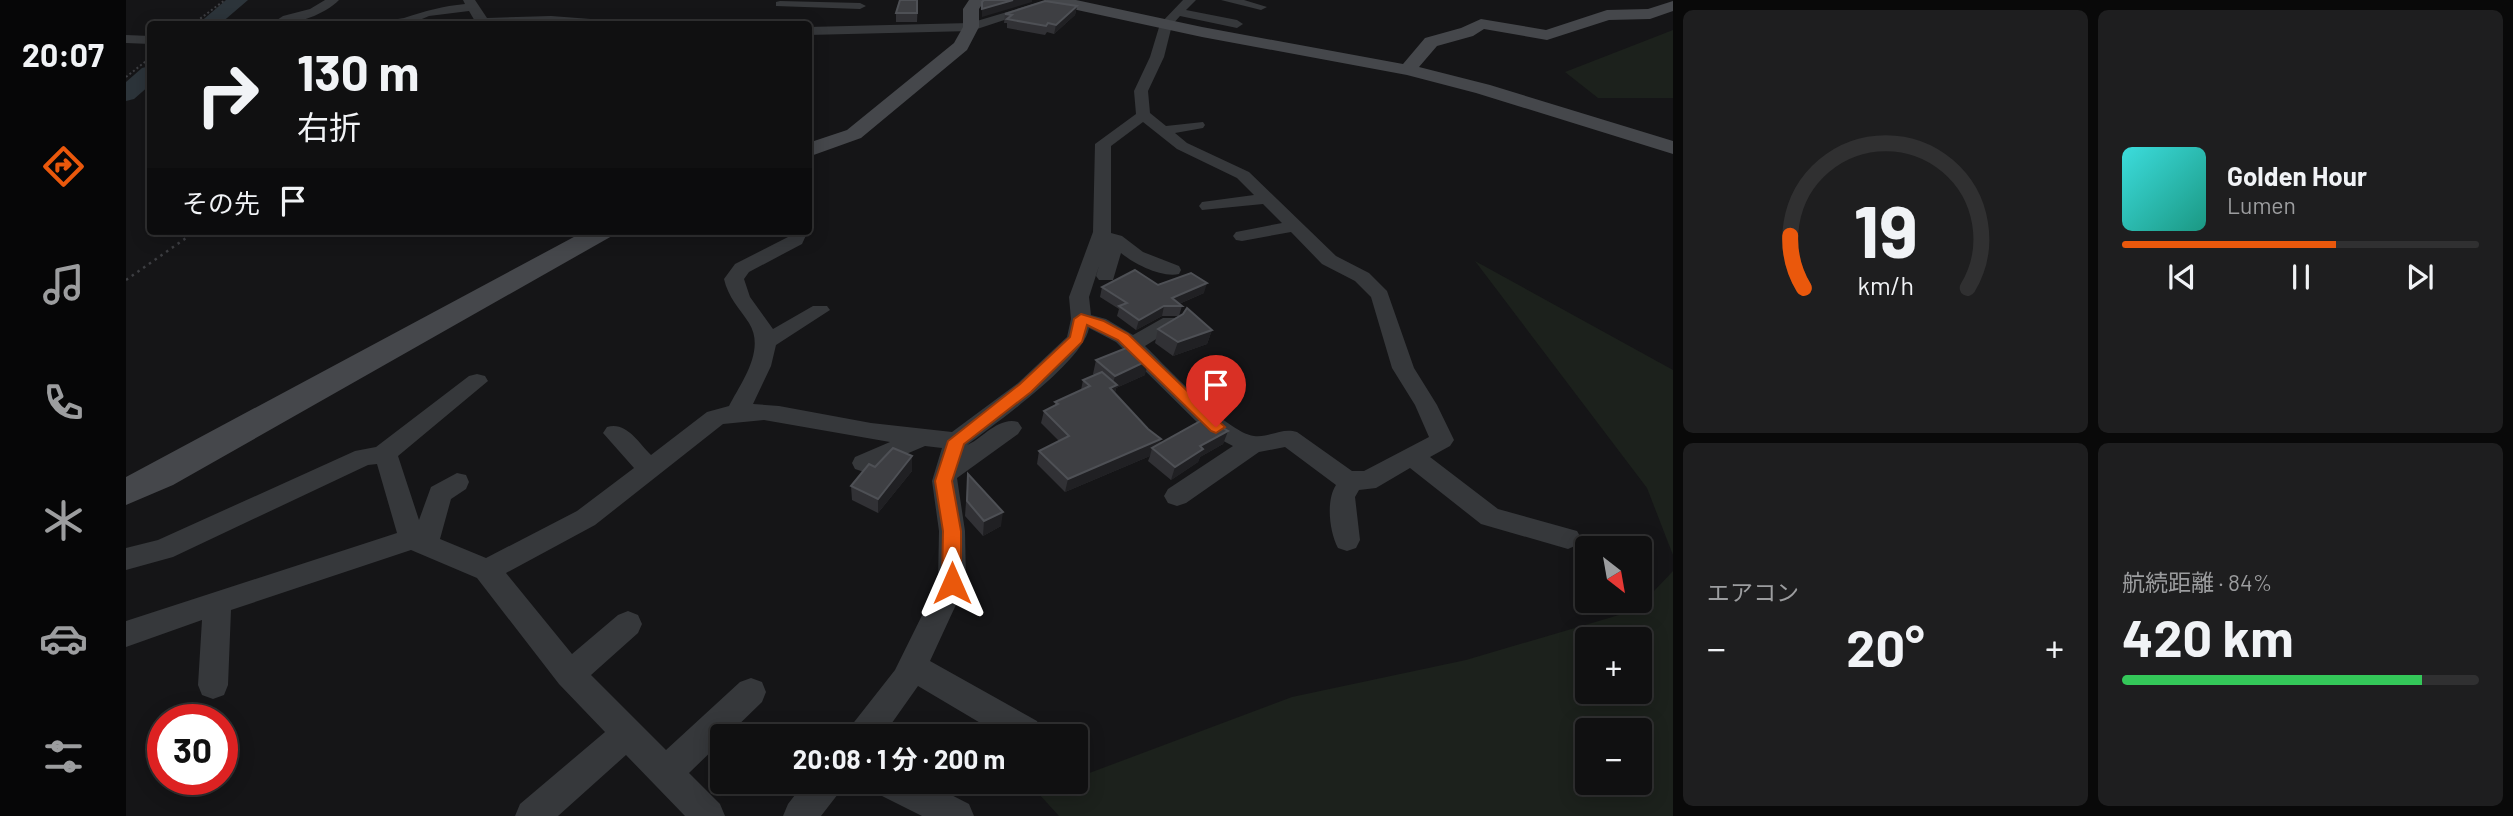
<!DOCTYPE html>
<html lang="ja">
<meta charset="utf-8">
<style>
:root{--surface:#101011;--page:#1e1e1f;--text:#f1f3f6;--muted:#9c9d9f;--line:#303031;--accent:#ea580c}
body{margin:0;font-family:Barlow,"Noto Sans JP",sans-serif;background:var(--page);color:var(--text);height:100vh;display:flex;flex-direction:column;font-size:26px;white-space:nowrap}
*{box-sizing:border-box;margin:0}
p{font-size:23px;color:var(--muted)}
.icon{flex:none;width:38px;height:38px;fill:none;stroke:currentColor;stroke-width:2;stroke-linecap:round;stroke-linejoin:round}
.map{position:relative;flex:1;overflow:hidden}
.panel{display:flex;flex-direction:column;gap:10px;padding:10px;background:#090909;width:840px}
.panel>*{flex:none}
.guide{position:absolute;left:21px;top:21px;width:665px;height:214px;border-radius:7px;box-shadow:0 4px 18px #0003,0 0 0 2px var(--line);background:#101011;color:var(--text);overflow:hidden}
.needle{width:46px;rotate:149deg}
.fabs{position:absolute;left:1449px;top:536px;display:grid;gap:14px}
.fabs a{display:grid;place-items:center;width:77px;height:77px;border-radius:7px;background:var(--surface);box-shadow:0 4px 18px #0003,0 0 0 2px var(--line);font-size:35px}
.speed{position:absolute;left:21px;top:704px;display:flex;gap:14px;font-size:35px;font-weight:700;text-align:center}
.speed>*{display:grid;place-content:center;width:91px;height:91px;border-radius:50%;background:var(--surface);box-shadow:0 4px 18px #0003,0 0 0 2px var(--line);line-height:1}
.speed .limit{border:10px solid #d22;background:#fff;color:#111}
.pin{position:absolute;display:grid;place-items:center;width:60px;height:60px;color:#fff;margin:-72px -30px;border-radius:50% 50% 50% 0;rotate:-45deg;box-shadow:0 0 7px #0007}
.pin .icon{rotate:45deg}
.me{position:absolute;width:77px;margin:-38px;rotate:0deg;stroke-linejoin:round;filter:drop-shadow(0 0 5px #0008)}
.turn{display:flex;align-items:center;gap:24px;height:147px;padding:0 35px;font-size:32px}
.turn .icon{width:91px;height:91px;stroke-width:2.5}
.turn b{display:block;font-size:49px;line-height:60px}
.then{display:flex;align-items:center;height:66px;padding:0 35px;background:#0003;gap:14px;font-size:26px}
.big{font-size:52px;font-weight:700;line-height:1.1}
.panel .widget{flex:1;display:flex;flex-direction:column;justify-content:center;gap:10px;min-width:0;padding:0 24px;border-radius:10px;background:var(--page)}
.panel .dial{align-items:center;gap:0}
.dial svg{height:182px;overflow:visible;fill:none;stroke:var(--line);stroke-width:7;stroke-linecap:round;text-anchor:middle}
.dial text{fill:var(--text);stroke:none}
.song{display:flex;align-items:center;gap:21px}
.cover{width:84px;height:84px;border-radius:10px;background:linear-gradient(135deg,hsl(180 70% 55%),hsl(170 70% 35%))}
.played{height:7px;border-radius:4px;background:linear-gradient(90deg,var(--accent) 60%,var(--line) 60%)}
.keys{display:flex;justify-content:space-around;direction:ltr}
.heat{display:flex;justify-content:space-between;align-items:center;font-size:38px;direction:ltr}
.charge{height:10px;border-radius:5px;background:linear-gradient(90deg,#34c759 84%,var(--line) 0)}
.panel .tiles{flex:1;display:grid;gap:10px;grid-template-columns:repeat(2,1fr)}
.trip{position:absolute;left:584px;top:724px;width:378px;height:70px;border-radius:7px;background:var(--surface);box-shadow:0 4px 18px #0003,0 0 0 2px var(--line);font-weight:700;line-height:70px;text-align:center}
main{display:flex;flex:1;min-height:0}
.tabs{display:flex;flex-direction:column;width:126px;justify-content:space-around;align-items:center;background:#060607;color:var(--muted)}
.tabs .icon{width:49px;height:49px}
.tabs .current{color:var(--accent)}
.tabs b{font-size:32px;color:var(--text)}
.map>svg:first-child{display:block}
</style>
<main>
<nav class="tabs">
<b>20:07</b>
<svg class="icon current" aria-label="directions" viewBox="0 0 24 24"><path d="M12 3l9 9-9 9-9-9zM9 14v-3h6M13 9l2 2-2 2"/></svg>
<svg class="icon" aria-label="music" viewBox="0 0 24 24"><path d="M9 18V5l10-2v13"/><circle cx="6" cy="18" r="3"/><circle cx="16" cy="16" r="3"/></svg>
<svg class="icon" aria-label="phone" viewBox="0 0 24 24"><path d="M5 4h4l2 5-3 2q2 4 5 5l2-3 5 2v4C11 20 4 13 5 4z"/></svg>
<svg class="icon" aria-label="climate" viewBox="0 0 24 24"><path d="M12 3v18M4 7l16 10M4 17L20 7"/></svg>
<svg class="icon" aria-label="car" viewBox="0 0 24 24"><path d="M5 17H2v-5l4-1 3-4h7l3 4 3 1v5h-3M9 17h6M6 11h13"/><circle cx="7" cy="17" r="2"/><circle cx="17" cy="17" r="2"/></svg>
<svg class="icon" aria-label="filters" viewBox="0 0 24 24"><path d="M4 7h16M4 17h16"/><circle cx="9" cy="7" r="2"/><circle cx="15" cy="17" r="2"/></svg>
</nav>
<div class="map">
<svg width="1547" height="816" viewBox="0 0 1547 816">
<rect width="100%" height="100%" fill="#151517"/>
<path fill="#1c211c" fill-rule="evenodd" d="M1547 30V98H1472L1439 72Z
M1349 261 1547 370V555L1521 488Z
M1547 571V816H933L912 793 940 782H950V778L1166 697 1340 660 1510 610ZM1461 639H1514V691H1461ZM1461 730H1514V782H1461Z"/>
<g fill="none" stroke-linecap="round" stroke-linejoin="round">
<path fill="#2c343a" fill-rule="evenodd" d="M100 0H122L94 24H72Z
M24 66V85L8 99 0 101V82L16 68Z"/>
<path stroke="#3d3e42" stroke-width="2" stroke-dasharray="2 2.5" stroke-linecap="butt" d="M67 24 99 0
M0 77 24 58"/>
<path stroke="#3d3e42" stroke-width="2.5" stroke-dasharray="2.5 4.5" stroke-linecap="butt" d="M0 280 70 231"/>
<path fill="#36383b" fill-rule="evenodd" d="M199 0H213C197 16 166 26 145 24L157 16 184 9Z
M337 0H349L361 18 425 16 478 20 484 24H357L350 23 343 11 303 16 284 24H240C250 16 266 21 278 18 299 11 317 6 339 4Z
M921 0H939L845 31 682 35V27L844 23Z
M1057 0H1070L1060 10 1111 20 1117 24 1111 28 1054 16 1046 25 1038 57 1022 91 1024 113 1040 126 1077 122 1079 125 1077 128 1049 133 1061 143 1123 172 1210 256 1243 273 1261 291 1288 368 1311 405 1328 440 1324 446 1304 457 1372 509 1451 531 1455 538 1451 545 1442 549 1355 524 1284 468 1250 488 1233 490 1229 497 1234 540 1230 548 1221 551 1212 548C1203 531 1200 500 1210 485L1159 447 1133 452 1060 503 1051 506 1042 503 1038 496 1042 489 1107 446 1082 433 990 342 963 328C957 362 870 423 841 445 854 441 872 416 892 422L896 428 892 434 831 478 839 531 840 583 804 661 911 721 916 732 914 737H878L792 686 756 737H720L725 726 769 670 812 583 813 531 806 481 816 448 799 446 738 472 729 469 726 463 729 457 764 442 638 420 597 424 469 525 380 573 446 654 492 615 502 611 512 615 516 624 512 633 465 675 540 750 614 682 625 678 636 682 640 692 636 702 600 737H597V740L563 773 594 804 599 816H559L500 755 432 816H389L394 804 479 732 433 684 351 578 285 550 105 610 102 685 98 695 87 699 76 695 72 685 76 620 0 647V621L271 533 251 464 242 465 47 557 0 570V548L32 540 229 451 250 447 343 376 351 374 359 376 362 381 272 456 293 520 305 487 331 473 340 475 343 482 340 489 325 499 314 539 360 558 451 511 508 468 477 433 481 427C500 421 512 442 525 455L581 412 603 406C615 383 640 350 623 323 613 308 602 297 598 279L609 264 662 237 664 231H682L676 244 623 272 618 279 624 297 647 329 687 306H701L704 310 650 345 645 366 627 404 653 406 745 423 826 432 892 383 941 337 945 319 943 297 967 232 969 144 1010 114 1008 91 1024 57 1034 24ZM1017 122 1051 149 1111 178 1128 195 1076 202 1073 206 1076 210 1137 204 1156 223 1110 232 1107 236 1110 240 1116 241 1165 232 1196 264 1229 281 1245 297 1266 368 1289 405 1303 437 1238 471H1226L1171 432C1156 427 1143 438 1128 436 1100 432 1042 368 1019 346L1051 326 1054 322 1051 318H1037L1007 335 980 319 965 315 963 297 973 266 970 276 973 280H987L995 253C1008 264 1036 278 1053 274L1055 270 1053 266 1017 252 996 236 985 233V146Z
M1095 0H1118L1141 7 1135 10Z
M654 1 734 3 740 6 734 9 650 6V2Z
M0 35 24 36V44L0 43Z
M679 782H716L712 794 695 816H657L662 804Z
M748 782H800L843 804 848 816H796L752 794Z"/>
<path fill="#45474b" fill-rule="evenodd" d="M843 0H859L853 9V27L841 50 735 138 682 157V143L721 130 828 43 837 27V9Z
M920 0H950L1076 27 1277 64 1299 38 1335 28 1355 19 1420 30 1481 10 1522 9 1547 1V11L1524 19 1483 20 1421 40 1358 29 1347 36 1311 46 1293 67 1364 85 1547 141V154L1350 93 1281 75 1076 37 928 5Z
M459 231H489L486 236 47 485 0 505V477Z"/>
</g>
<path fill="#313135" d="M792 0 791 22H770V13Z
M951 6 949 15 928 34 921 32 919 35 881 28V23H878L879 14Z
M1032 285 1078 293 1053 304 1056 306 1053 316 1086 330 1081 344 1047 356 1029 343 1032 329 1052 316H1036L1010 330 991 316 993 309 974 297 976 287Z
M970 360 1019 375 990 388 989 393 1034 444 1102 431 1097 444 1074 457 1072 462 1045 480 1022 461 1024 456 939 492 911 464 913 451 933 441 915 423 918 411 929 406V402L955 390 957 380 968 375 967 374Z
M749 467 786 471 752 513 726 500 725 486Z
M842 474 875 526 857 536 839 516Z"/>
<path fill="#202023" d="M887 0H906V2L856 17V9Z
M951 6 949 15 928 34 930 25Z
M1081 283 1078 293 1048 306 1046 298Z
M1038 306 1036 316 1010 330 1013 320Z
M1086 330 1081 344 1047 356 1052 342Z
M1023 360 1019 375 990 388 988 397 984 388 986 387 989 376Z
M1102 431 1097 444 1074 457 1072 462 1045 480 1049 467 1074 446Z
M1035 439 1032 452 1026 448 1024 456 939 492 942 479Z
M786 456V471L752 513V499Z
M877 512 875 526 857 536 858 521Z"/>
<path fill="#3e3f43" stroke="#4e5055" stroke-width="2" d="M774 0H791V13H770Z
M858 0H887L856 9V2Z
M919 1 951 6 930 25 922 23 920 26 881 19 886 15 879 14Z
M1009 270 1032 285 1065 273 1081 283 1046 298 1056 306H1038L1013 320 993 306 1001 303 976 287Z
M1061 308 1086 330 1052 342 1032 329 1057 314Z
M1008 345 1023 360 989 376 970 360Z
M976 372 991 385 984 388 1022 429 1035 439 942 479 913 451 943 436 918 411 932 404 929 402 964 386 957 380Z
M1080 418 1102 431 1074 446 1077 449 1049 467 1026 448Z
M767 448 786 456 752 499 725 486 743 464 749 467Z
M842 474 877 512 858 521 841 501Z"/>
<path fill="#ea580c" stroke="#983908" stroke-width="2" d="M955 314 978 321 1002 334 1099 427 1090 433 1085 431 992 340 961 325 956 342 905 392 838 444 826 481 835 531V583L832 589 826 591 819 589 816 583 817 531 809 481 822 441 894 384 944 337 948 319Z"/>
</svg>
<div class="fabs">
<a><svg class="needle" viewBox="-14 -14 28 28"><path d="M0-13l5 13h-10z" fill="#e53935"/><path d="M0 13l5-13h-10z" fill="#9c9d9f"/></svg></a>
<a>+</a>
<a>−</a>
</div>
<div class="speed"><div class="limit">30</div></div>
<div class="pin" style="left:1090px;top:427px;background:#d93025"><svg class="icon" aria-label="arrive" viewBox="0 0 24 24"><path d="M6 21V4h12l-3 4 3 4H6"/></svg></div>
<svg class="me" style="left:826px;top:583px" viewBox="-20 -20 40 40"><path d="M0-17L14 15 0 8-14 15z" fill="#ea580c" stroke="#fff" stroke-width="4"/></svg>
<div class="trip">20:08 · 1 分 · 200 m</div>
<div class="guide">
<div class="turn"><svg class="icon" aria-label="right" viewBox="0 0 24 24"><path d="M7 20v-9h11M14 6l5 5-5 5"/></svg><div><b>130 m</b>右折</div></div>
<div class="then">その先<svg class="icon" aria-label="arrive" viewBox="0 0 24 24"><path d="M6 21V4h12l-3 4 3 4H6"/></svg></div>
</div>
</div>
<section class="panel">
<div class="tiles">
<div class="widget dial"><svg viewBox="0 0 100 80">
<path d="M14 69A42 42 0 1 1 86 69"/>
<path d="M14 69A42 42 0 0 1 8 46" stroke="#ea580c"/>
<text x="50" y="56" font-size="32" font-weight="700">19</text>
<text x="50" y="72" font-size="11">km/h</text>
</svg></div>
<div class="widget">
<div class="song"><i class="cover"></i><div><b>Golden Hour</b><p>Lumen</p></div></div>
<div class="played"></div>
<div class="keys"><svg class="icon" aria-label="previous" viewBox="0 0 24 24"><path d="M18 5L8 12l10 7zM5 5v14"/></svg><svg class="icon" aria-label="pause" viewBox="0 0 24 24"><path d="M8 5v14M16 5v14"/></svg><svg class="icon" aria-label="next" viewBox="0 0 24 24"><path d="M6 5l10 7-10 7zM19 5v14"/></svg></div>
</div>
<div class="widget"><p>エアコン</p>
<div class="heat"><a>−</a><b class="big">20°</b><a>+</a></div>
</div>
<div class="widget"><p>航続距離 · 84%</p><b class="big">420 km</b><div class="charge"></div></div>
</div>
</section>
</main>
